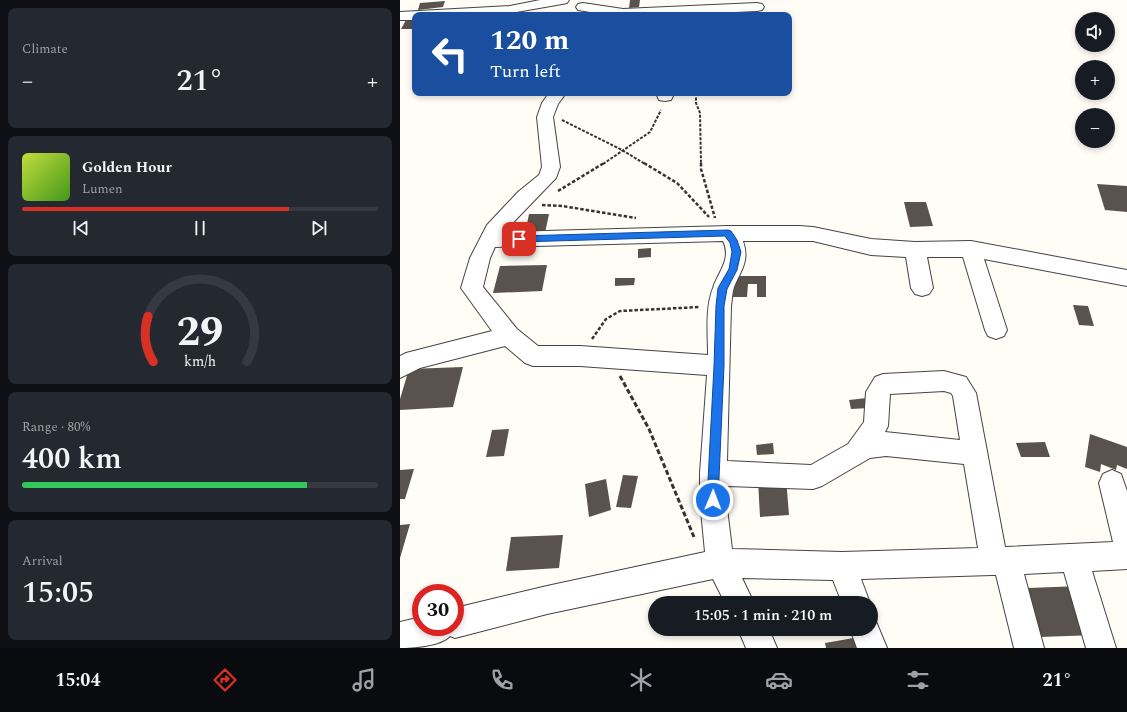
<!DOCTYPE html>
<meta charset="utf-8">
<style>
:root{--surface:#171b24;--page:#242831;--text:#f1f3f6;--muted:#9ea1a6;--line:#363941;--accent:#d93025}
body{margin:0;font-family:Spectral,serif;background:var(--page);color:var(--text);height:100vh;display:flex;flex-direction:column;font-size:15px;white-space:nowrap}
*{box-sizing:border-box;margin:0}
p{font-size:13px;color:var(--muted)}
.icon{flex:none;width:22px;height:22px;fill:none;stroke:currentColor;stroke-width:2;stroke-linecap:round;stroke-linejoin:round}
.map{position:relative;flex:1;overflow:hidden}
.sheet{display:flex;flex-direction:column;gap:8px;padding:8px;background:#0d0f14;width:400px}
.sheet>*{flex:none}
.banner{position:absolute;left:12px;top:12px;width:380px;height:84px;border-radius:8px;box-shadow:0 2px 6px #0003;background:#1a4fa0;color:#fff;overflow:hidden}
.fabs{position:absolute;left:675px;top:12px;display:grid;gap:8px}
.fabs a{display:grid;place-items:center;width:40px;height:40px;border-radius:50%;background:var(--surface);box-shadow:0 2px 6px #0003;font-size:20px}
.speed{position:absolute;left:12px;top:584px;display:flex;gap:8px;font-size:20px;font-weight:700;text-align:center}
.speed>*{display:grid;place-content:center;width:52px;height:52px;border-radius:50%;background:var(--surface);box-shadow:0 2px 6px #0003;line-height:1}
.speed .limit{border:6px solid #d22;background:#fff;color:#111}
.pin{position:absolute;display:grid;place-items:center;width:34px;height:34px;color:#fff;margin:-17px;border-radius:8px;box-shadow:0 2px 6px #0006}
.me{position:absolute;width:44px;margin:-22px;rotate:1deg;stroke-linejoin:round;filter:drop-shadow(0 0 3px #0008)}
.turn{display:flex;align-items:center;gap:14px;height:84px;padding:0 12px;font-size:18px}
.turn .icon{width:52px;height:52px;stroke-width:2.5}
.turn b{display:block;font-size:28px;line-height:34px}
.big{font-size:30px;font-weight:600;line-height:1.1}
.sheet .card{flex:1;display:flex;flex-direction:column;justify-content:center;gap:6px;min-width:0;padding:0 14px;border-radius:8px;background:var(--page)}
.sheet .dial{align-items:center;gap:0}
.dial svg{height:104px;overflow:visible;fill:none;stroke:var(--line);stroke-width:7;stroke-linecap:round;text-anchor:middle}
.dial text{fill:var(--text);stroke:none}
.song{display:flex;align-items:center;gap:12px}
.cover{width:48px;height:48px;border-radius:6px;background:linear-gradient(135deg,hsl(70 70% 55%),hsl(100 70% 35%))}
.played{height:4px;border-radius:2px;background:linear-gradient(90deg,var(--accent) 75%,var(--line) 75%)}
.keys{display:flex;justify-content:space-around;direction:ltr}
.heat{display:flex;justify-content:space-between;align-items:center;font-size:22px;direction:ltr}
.charge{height:6px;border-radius:3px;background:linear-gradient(90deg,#34c759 80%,var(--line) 0)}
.trip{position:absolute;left:248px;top:596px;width:230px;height:40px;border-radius:20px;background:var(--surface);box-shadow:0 2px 6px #0003;font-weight:600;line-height:40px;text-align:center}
.dock{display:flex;height:64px;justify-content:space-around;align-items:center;background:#090b0e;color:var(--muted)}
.dock .icon{width:28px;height:28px}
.dock .active{color:var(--accent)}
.dock b{font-size:18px;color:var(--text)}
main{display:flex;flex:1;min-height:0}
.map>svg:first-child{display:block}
</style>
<main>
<section class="sheet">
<div class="card"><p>Climate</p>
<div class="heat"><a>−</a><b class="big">21°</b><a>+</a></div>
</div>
<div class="card">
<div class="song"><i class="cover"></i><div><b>Golden Hour</b><p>Lumen</p></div></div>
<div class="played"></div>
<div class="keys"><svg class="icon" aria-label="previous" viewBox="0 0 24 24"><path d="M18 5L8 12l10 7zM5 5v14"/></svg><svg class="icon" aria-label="pause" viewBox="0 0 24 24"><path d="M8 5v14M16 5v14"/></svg><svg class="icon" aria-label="next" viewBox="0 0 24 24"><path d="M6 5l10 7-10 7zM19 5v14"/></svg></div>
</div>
<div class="card dial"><svg viewBox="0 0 100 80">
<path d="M14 69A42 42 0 1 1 86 69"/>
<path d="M14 69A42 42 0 0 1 10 34" stroke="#d93025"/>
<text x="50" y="56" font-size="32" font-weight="700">29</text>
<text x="50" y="72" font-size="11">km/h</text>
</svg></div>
<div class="card"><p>Range · 80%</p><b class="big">400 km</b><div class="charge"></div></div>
<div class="card"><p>Arrival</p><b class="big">15:05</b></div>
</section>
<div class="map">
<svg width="727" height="648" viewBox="0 0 727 648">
<rect width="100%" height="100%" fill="#fffdf5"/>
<path fill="#5a524d" d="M230 0H240L239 7 229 8Z
M45 1 43 7 18 10 20 3Z
M15 19V29H1L6 20Z
M697 184 727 186V212L705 210Z
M504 202H526L533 226 510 227Z
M129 214H149L145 233 125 234Z
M251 248V257L238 258V249Z
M147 265 142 291 93 293 100 266Z
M334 276H366V297H357V284H348L347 297H333Z
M215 278H235L234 285 215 286Z
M673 305 688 306 694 326 679 325Z
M63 367 53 407 0 410V399L9 369Z
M467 398 469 408 451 409 449 400Z
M109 429 104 456 86 457 92 430Z
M690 434 727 447V469L717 465 716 470 701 464 700 472 685 467Z
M645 442 650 457H621L616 443Z
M373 443 374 454 357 455 356 445Z
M14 469 5 499H0V470Z
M223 475 238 476 231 508 216 507Z
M386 478 389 515 360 517 358 480Z
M206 479 211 510 189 517 185 484Z
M10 524 0 558V525Z
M163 535 159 568 106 571 111 537Z
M681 586 696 635 640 637 628 588Z
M465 636 467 648H426L425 643Z"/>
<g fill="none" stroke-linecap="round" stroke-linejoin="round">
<defs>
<path id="minor" d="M140 0H169L167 3 162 4 100 15H15V20H0V12L110 6Z
M183 3 223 9 357 3 362 4 364 7 362 10 357 11 273 15H208L178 10 176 7 178 4Z
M149 93H166L158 104 153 117 160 167 156 178 104 232 328 226H399L413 227 471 239 515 242 571 241 727 270V286L584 259 607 330 604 336 596 339 588 336 585 330 563 257H527L533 288 529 294 522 296 515 294 511 288 506 257 471 255 413 241H343C350 261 341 270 334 287 332 293 332 300 331 306L327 461 411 465 448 444 464 422 466 392 475 377 483 374 544 371 566 377 576 393 605 547 713 542 699 483 703 474 712 470 721 474 727 491V569L692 571 716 648H686L664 572 624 574 644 648H614L596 575H592L461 579 470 603H442L433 580 342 578 354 603H325L313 579 147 614 55 638 50 636C41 646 13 648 0 648V622L21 617V627H55V608L147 586 305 552 300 500V473L307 375 180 366H133L125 363 105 346 20 368 0 378V356L6 353 92 331 61 288 70 258 87 225 118 192 139 175 142 167 137 117 142 103ZM323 241C332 259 318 272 313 288 305 308 308 334 308 355L180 346H138L117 329 83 287 90 258 95 247ZM544 391 551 393 553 396 560 440 485 432 488 426 490 394ZM486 456 564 464 578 548 442 552 332 549 326 500 327 486 413 489 422 486 470 458Z
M256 93H272L273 96 271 100 265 101 259 100Z
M471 617 475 619 487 648H457L450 629H471Z
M338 629H369L377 648H346Z"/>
</defs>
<use href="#minor" stroke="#444" stroke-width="2"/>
<path stroke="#333" stroke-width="2" stroke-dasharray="3 1.5" stroke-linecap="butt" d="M296 93V103L300 113 301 164
M162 120 222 150 245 164
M203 164 250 132 261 110"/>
<path stroke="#333" stroke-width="2.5" stroke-dasharray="3.5 2" stroke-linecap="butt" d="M244 163 277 183 309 217
M301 163V169L315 218
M158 191 204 163
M142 205 162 206 236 218
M192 339 206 319 220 311 300 307"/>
<path stroke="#333" stroke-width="3" stroke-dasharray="5 2.5" stroke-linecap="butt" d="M220 376 249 429 294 537"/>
<use href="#minor" fill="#fff" fill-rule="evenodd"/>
</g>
<path fill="#1a73e8" stroke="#114b97" d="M328 230 331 231 337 240 341 252 337 270 327 289 324 306V366L318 500 317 504 313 506 309 504 307 500 314 366 316 306 318 288 329 269 332 252 330 243 325 236 119 242 115 239 119 236Z"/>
</svg>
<div class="fabs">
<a><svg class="icon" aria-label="sound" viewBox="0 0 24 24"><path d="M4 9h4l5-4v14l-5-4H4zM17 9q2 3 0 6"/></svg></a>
<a>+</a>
<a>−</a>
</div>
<div class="speed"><div class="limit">30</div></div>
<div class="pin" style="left:119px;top:239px;background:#d93025"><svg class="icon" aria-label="arrive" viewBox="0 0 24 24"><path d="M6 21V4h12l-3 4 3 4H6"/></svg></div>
<svg class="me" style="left:313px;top:500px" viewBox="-20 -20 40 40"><circle r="17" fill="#1a73e8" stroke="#fff" stroke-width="3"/><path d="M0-11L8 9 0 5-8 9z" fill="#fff"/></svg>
<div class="trip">15:05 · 1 min · 210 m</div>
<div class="banner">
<div class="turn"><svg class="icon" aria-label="left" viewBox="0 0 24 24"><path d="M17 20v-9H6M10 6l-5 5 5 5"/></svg><div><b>120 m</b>Turn left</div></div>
</div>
</div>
</main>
<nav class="dock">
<b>15:04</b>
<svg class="icon active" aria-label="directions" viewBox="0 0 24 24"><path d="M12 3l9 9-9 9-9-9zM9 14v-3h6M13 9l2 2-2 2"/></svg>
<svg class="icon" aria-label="music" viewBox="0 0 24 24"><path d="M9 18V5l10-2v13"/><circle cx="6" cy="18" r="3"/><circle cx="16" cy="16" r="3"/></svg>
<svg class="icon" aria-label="phone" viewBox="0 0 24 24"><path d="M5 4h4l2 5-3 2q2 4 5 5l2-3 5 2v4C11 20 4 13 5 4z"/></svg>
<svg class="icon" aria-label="climate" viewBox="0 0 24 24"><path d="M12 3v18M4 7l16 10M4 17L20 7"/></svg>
<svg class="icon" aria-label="car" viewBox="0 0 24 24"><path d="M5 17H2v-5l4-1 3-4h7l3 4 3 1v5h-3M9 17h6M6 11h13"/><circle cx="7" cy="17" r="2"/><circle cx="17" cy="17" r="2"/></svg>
<svg class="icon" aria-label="filters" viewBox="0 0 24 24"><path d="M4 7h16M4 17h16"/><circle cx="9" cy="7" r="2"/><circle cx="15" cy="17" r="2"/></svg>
<b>21°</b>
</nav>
